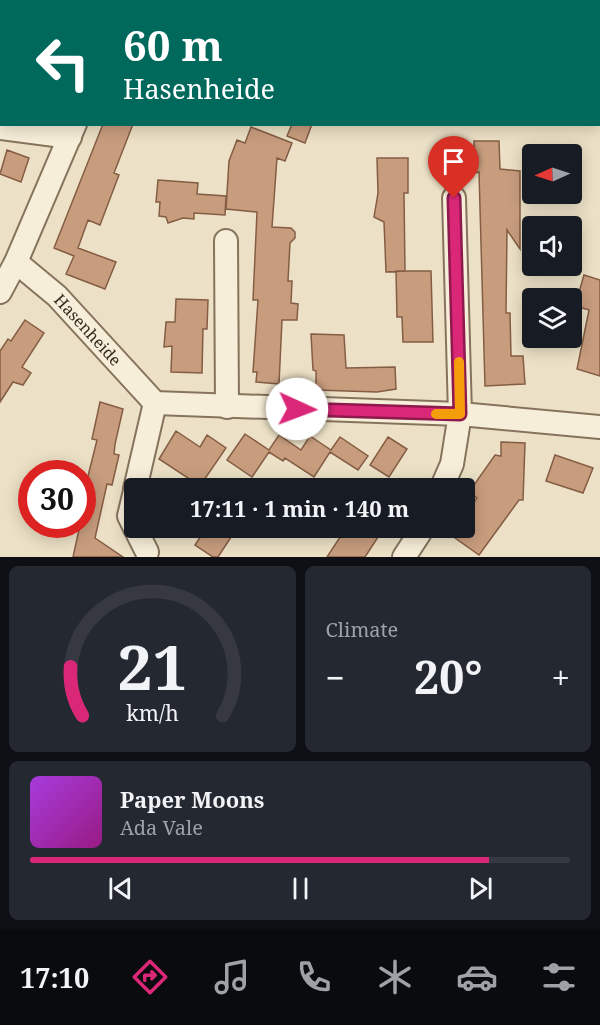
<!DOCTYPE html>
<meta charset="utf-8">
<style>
:root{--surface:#171b24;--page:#242831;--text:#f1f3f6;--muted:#9ea1a6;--line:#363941;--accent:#db2777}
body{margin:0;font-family:"Noto Serif",serif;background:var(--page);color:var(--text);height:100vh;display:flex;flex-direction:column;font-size:22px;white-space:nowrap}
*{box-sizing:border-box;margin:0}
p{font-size:20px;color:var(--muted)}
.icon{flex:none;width:33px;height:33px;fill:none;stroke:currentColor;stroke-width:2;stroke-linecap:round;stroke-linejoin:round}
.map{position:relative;height:557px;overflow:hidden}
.side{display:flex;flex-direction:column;gap:9px;padding:9px;background:#0d0f14;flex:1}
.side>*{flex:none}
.hud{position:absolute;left:0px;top:0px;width:600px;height:126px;box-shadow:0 3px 15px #0003;background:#00695c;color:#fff;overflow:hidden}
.needle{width:39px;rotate:267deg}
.controls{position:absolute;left:522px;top:144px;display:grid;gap:12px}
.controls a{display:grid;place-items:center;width:60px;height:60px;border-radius:6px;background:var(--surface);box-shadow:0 3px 15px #0003;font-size:30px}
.speed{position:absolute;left:18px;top:460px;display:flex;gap:12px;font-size:30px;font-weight:700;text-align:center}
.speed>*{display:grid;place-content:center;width:78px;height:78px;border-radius:50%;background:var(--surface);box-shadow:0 3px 15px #0003;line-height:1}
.speed .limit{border:9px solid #d22;background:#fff;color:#111}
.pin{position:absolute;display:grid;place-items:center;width:51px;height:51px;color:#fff;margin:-62px -26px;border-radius:50% 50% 50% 0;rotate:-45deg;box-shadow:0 0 6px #0007}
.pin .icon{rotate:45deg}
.me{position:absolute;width:66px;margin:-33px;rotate:92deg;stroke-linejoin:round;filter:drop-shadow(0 0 4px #0008)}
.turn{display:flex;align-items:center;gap:21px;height:126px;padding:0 24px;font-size:27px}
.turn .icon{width:78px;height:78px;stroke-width:2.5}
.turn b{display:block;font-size:42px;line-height:51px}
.big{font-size:45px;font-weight:700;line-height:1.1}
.side .widget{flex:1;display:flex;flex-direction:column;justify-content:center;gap:9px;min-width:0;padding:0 21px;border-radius:9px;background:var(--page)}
.side .dial{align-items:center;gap:0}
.dial svg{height:156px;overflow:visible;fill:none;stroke:var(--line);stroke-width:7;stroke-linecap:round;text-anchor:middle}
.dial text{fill:var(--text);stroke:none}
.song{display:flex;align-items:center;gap:18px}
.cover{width:72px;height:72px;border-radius:9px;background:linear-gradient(135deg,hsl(280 70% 55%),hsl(310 70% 35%))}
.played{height:6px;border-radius:3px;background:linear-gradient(90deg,var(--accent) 85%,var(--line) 85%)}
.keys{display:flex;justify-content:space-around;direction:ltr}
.heat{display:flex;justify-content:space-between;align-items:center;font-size:33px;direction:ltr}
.side .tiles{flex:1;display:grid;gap:9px;grid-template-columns:1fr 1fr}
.widget:last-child{grid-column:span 2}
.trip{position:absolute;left:124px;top:478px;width:351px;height:60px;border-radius:6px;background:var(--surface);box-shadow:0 3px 15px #0003;font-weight:700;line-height:60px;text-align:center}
.tab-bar{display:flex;height:96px;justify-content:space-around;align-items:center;background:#090b0e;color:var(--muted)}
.tab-bar .icon{width:42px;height:42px}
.tab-bar .current{color:var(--accent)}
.tab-bar b{font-size:27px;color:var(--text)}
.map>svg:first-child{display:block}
</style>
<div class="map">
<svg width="600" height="557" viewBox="0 0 600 557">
<rect width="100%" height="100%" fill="#ece1c6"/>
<path fill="#c89d7e" stroke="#845d44" stroke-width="1.5" d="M103 124H133L114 173 119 175 100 225 88 220 78 248 116 262 105 289 66 274 74 256 54 248Z
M292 124H312L305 143 287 136Z
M251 127 292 143 285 161 277 158 272 227 291 228 295 232V238L290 243 288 281H292L291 303 298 304 297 320H282L279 384 256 382 257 372H253L258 300H253L257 212 226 209 229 161 237 140 245 143Z
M474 141H499L500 169 520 171V249L507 230 506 313H510L511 356H523L525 384 485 386 479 172 474 173Z
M7 150 29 158 21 182 0 174Z
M377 158H408V193H404L405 271 386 272 384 222 374 217 378 193Z
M158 180 198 183 197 194 226 196 225 215 194 213V219L183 218 168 223 166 217 159 216 160 202H156Z
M396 271H431L433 342H403L402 317H397Z
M584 275 600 280V376L577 369 589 310 575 306Z
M176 299 208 300 207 329H203L202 373 171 372 172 346 164 347 166 322H175Z
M25 320 44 333 22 367 31 373 23 385 13 382 0 402V351L8 339 11 341Z
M311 334 344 335 346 368 395 367 396 389 377 392 316 390V371L313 370Z
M100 402 123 409 115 444 114 454 119 455 112 485 107 484 95 538 123 557H73L80 525H82V487L85 488 97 440 92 439Z
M176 431 200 447 207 435 226 448 200 486 159 459Z
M245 434 269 450 279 435 301 450 310 436 331 450 340 437 368 456 358 470 330 452 314 477 285 458 283 461 269 452 252 477 227 460Z
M388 437 407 449 389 477 370 465Z
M501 442 525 443 523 500H519L479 555 441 528H465V515L477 498 469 492 495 455 501 456Z
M555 455 593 468 583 493 546 481Z
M206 528H237L218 557H213L195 545Z
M346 528H384L365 557H327Z"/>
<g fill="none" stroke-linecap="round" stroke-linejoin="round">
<defs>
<g id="minor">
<path d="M121 2 122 0"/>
<path d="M0 128 70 137"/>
<path d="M226 241 227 407"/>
<path id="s1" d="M16 262 57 296 155 403 460 414 600 427"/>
<path d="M0 292 16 262 75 124"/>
<path d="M135 489 155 403"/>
<path d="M441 489 452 464 460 414 454 198"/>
<path d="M135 491 129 516 135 528"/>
<path d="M135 528 147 552"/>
<path d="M404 557 423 528"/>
</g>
</defs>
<use href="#minor" stroke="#86735d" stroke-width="26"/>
<use href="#minor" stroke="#f7eed9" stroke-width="22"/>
</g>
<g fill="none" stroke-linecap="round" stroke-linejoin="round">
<defs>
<path id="route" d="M297 409 460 414 454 198"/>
</defs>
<use href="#route" stroke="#8e194d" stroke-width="15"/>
<use href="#route" stroke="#db2777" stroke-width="10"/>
<path stroke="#f59e0b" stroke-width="10" d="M436 414H460L459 362"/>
</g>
<g text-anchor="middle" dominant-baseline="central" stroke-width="4.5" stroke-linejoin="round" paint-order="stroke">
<g font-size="16" fill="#372b20" stroke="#f4ebd5">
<text stroke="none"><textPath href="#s1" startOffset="99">Hasenheide</textPath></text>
</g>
</g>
</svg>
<div class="controls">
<a><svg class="needle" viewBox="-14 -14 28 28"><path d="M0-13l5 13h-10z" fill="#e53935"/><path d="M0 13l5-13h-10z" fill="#9ea1a6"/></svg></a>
<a><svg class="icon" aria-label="sound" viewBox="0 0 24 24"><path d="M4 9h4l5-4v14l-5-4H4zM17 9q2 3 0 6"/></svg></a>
<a><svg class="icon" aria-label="layers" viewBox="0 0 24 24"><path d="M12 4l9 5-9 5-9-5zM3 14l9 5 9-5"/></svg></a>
</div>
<div class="speed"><div class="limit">30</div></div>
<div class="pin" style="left:454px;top:198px;background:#d93025"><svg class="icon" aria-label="arrive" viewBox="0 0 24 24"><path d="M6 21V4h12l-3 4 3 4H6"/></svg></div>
<svg class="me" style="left:297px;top:409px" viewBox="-20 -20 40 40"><circle r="19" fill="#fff"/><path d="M0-13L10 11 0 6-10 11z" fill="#db2777"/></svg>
<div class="trip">17:11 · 1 min · 140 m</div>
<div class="hud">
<div class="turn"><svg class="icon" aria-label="left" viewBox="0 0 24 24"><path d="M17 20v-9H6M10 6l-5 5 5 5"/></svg><div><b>60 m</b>Hasenheide</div></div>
</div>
</div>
<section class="side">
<div class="tiles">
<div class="widget dial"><svg viewBox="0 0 100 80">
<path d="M14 69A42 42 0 1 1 86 69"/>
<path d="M14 69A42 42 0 0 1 8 44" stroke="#db2777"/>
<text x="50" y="56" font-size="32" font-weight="700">21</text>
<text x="50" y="72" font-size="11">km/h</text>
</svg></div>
<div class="widget"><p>Climate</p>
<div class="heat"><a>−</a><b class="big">20°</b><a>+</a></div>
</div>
<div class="widget">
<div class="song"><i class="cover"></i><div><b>Paper Moons</b><p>Ada Vale</p></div></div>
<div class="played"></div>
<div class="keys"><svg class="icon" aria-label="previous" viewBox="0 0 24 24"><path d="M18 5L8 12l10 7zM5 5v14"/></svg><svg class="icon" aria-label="pause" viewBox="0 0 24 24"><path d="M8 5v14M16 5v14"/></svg><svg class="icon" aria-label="next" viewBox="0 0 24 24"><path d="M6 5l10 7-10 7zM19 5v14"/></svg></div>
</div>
</div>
</section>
<nav class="tab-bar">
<b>17:10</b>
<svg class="icon current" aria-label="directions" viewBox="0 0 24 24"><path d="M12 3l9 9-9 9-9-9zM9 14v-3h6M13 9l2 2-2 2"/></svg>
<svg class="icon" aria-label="music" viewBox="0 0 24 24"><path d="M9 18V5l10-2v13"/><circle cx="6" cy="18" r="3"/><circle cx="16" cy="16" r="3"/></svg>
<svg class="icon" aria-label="phone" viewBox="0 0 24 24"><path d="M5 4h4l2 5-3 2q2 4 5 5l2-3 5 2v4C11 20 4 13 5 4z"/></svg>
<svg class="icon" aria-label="climate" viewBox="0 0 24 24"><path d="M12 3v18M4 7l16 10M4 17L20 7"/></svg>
<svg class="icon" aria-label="car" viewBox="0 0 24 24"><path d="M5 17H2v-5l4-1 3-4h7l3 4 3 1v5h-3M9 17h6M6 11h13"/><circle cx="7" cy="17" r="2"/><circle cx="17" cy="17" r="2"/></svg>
<svg class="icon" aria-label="filters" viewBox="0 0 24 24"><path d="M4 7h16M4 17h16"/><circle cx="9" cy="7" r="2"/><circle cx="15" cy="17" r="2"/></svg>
</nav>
